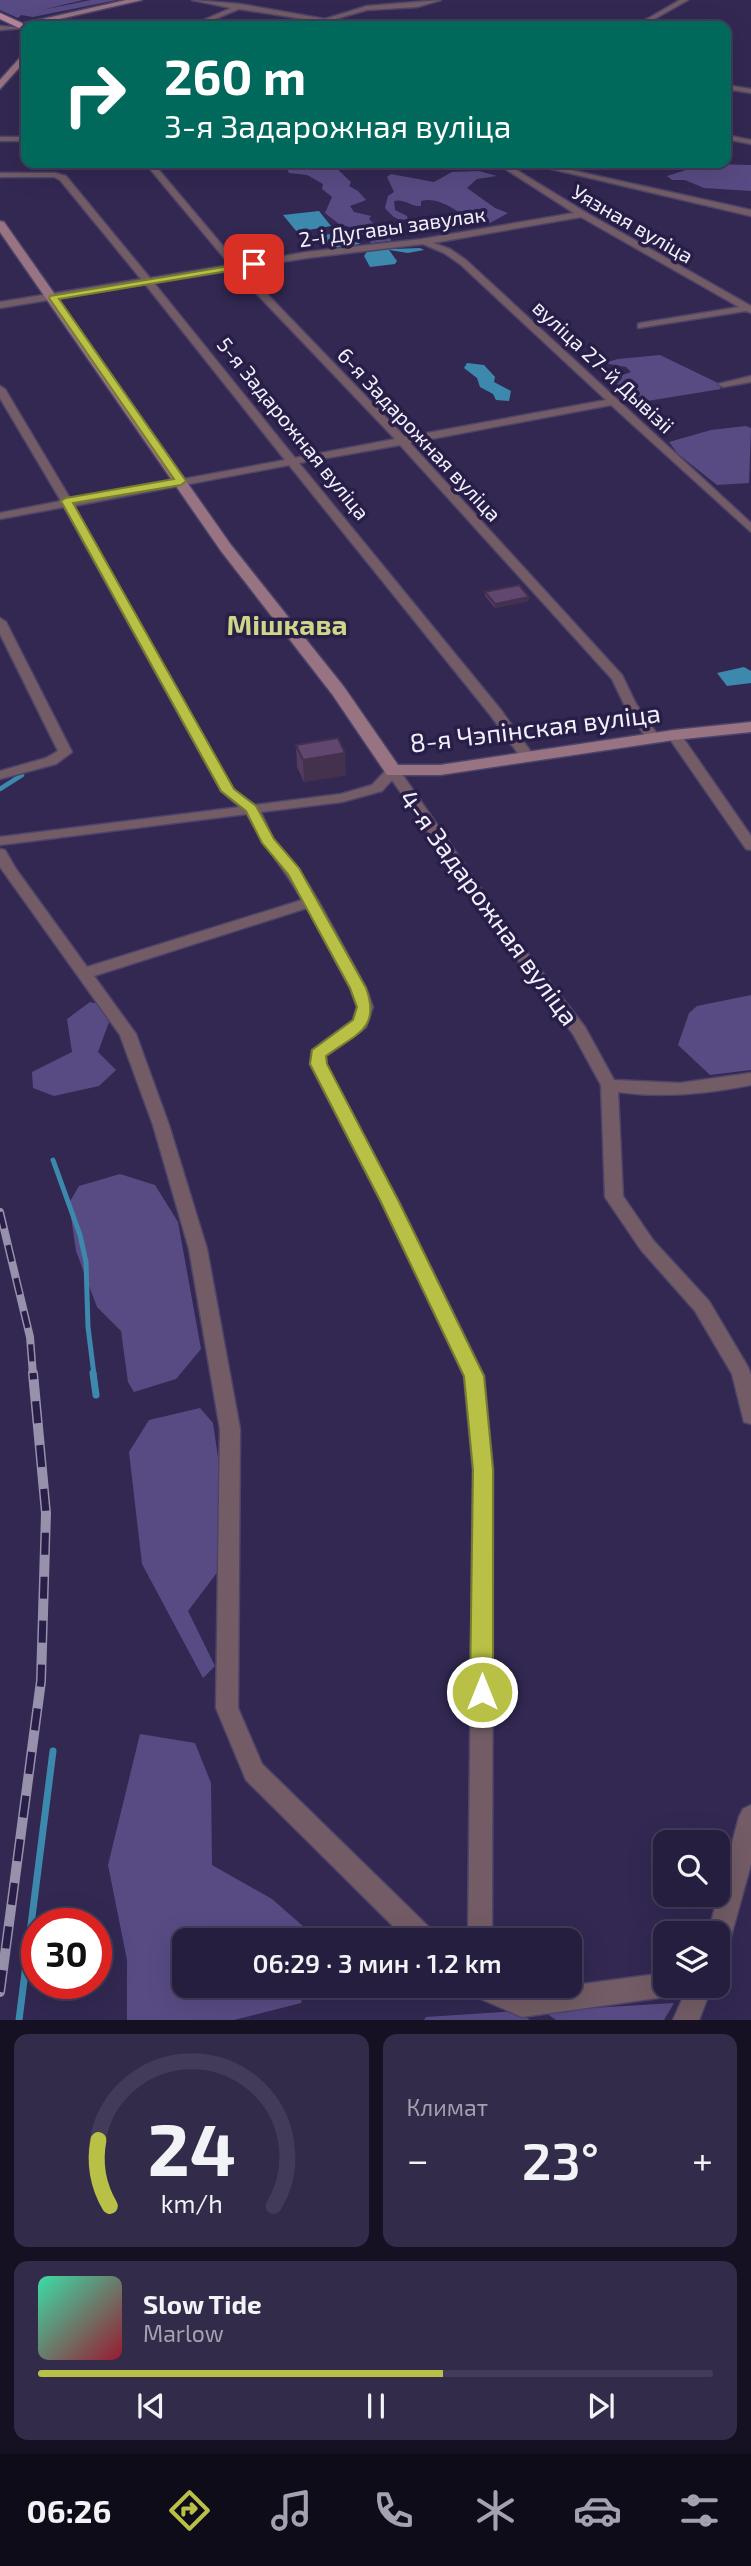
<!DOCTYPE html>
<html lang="ru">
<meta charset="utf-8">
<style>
:root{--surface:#261e3e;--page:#322b49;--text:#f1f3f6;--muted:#a4a2b0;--line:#423c58;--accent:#b9c046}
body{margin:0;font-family:"Exo 2",sans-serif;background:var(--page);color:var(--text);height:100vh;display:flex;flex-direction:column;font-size:26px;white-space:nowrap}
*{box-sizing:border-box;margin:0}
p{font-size:23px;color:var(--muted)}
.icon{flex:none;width:38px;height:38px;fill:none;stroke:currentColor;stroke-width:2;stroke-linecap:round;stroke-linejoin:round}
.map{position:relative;height:2020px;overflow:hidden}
.details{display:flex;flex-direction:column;gap:14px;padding:14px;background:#151022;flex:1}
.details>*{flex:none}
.banner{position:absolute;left:21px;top:21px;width:710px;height:147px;border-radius:14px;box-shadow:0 7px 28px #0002,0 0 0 2px var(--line);background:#00695c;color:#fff;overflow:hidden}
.tools{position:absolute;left:653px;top:1830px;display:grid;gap:14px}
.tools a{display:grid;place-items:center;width:77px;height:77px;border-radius:14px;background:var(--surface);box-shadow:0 7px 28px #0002,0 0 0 2px var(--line);font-size:35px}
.speed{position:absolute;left:21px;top:1908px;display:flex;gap:14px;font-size:35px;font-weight:700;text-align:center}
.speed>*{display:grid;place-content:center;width:91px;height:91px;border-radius:50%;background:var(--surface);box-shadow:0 7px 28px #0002,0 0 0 2px var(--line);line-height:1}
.speed .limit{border:10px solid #d22;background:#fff;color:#111}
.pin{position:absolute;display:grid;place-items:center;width:60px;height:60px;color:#fff;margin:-30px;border-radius:14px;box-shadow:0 4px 10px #0006}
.me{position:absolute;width:77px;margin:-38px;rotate:0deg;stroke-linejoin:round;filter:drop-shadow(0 0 5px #0008)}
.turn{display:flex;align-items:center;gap:24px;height:147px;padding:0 28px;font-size:32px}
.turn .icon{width:91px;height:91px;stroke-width:2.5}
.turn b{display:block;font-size:49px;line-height:60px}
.big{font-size:52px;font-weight:600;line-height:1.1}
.details .tile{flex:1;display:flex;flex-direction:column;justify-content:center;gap:10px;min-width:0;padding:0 24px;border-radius:14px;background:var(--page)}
.details .dial{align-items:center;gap:0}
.dial svg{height:182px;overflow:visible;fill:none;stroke:var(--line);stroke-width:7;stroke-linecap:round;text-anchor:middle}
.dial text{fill:var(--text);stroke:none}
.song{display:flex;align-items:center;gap:21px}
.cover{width:84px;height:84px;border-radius:10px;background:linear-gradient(135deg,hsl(160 70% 55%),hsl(350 70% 35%))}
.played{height:7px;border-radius:4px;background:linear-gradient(90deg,var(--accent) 60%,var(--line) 60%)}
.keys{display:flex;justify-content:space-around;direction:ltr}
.heat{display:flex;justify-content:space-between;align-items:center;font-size:38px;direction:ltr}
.details .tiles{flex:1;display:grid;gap:14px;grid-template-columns:1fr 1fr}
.tile:last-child{grid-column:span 2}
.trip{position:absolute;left:172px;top:1928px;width:410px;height:70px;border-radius:14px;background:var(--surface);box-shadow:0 7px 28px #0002,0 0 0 2px var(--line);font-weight:600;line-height:70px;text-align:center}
.menu{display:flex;height:112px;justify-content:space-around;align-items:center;background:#0f0c19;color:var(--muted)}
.menu .icon{width:49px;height:49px}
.menu .active{color:var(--accent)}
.menu b{font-size:32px;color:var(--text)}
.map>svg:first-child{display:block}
</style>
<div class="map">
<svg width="751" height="2020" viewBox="0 0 751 2020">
<rect width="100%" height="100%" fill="#322852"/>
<path fill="#584b84" d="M0 0H83L42 10 91 0H117L33 17 21 15 18 18 0 10Z
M284 163H331L351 182 349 186 358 191 366 200 350 206 354 212 371 216 369 219 381 231 377 234 391 239V241L371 243 356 229 339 224 325 213 332 197 322 189 323 184 307 175 289 173Z
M705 164 751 165V191L704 188 685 180H672L667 176Z
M479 171 497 176 477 179 467 188 495 208 508 213 490 223 472 224C461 212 438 196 421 201V206C411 207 405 198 394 201L395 210 407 216 408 219C397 222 392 216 385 208L388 196 394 192 387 177 391 174 434 182 452 172Z
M660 355 718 383 721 389 629 404 611 379 631 372 626 367 604 363 618 359Z
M746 426 751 428 749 483 717 485 678 454 669 442 711 430Z
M751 995V1070L710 1075 678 1045 689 1013 697 1006Z
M90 1002 99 1004 109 1022 98 1052 116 1070 99 1086 54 1096 33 1088 32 1072 72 1052 67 1019Z
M120 1174 155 1185 178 1222 201 1349 176 1379 134 1392 128 1382 121 1331 97 1307 76 1251 69 1203 79 1186Z
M200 1408 213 1423 219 1464V1570L188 1611 215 1666 203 1678 142 1564 129 1452 149 1420Z
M140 1734 195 1743 211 1783 212 1865 272 1899 320 1941H184V1986H307L301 2003 234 2020H127V1960L108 1865Z
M674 2003 664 2020H556L543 2011Z
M517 2011 530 2020H424L426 2017Z"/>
<path fill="#3d89ad" d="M319 211 331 226 297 232 283 215Z
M343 231 360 244 333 248 322 240 321 236Z
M420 248 424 250 408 253 389 250 397 261 395 264 370 267 364 256 368 250Z
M467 363 484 365 495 377 494 382 511 391 509 401 496 400 493 394 480 387 477 378 464 368Z
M744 667 751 671V683L727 686 717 673Z"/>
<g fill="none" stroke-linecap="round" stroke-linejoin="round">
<path stroke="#3d89ad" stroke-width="4.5" d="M0 789 22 775"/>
<path stroke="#3d89ad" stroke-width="5" d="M53 1160 80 1235 86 1262 88 1327 94 1375"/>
<path stroke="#3d89ad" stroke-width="7" d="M93 1373 96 1395
M19 2020 53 1751"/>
<defs>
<path id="street" d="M192 0 240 4 325 19 367 6 441 0 417 7 367 10 332 20 362 26H348L239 9 198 26H190L231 8Z
M680 0H688L642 26H635Z
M54 22 129 24 132 26H44Z
M0 26 23 28 0 30Z
M726 85 751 89V93L726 89Z
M726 135 751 140V144L726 139Z
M0 137H26V141H0Z
M145 163H153L238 264 307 252 422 239 574 213 496 163H505L585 212 751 306V313L746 311 638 328V324L641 323 739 307 581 217 433 243 450 249 466 260 751 523V532L611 405 410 443 622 675 636 704 660 738 658 741H648L624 704 612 679 400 445 299 463 501 710 534 756 532 759H522L491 716 289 465 74 506 233 789 255 805 341 794 372 785 388 768H398L511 932 585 1027 614 1080 680 1083 751 1073V1085C707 1094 662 1098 618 1092L623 1196 653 1240 709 1301 748 1367 751 1375V1424L744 1422 732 1374 695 1311 641 1250 605 1197 601 1085 573 1034 501 938 392 780 382 791 342 802 261 812 273 839 299 869 319 902 366 988 373 1007 366 1027 326 1056V1064L399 1202 484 1376 493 1470 492 1941H468L473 1470 464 1376 381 1202 310 1064 312 1050 353 1020 357 1007 350 988 307 908 94 976 136 1034 169 1125 207 1249 240 1429 238 1708 262 1764 434 1932 437 1941H408L246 1780 216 1708 220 1429 189 1249 153 1125 120 1035 0 867V849L5 850 16 869 87 967 302 900C285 869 263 846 247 814L0 845V837L240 807 221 791 64 507 0 519V513L61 501 0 398V386L5 389 71 500 285 460 145 284 0 308V302L141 279 60 180 54 177H0V173H55L66 176 150 278 230 265ZM423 244 444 253 460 264 606 400 405 437 242 268 307 258ZM234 270 395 439 295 458 154 283Z
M526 163H539L751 210V216Z
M751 376V382L723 387 718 384Z
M0 618 6 622 72 752 56 764 0 779V771L46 758 58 751 0 634Z
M674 731 679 732 751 836V850L746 849 667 735Z
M751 1805V1864L730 1940 727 1949 718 1952V1934H708L739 1817 743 1809Z
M665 1973V1986H677L674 1994 665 1997 522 2017 472 1995 469 1986H509L523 1992Z
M688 1986H712L699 2020H673Z"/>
<path id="secondary" d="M126 0H142L29 26 25 23Z
M26 51V60L0 89V80Z
M0 221 4 222 231 545 344 687 398 765H440L674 730 751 722V732L674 740 440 775H387L332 694 221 551 0 232Z"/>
<path id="primary" d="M0 13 22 23 23 25 19 28 0 19Z"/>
</defs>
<use href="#street" stroke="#4d446a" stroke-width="3"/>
<use href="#secondary" stroke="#4d446a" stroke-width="3"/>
<use href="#primary" stroke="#4d446a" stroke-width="3"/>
<use href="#street" fill="#735c65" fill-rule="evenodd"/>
<use href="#secondary" fill="#987382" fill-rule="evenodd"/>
<use href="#primary" fill="#b48599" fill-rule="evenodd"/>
<defs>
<path id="rail-far1" d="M0 1212 30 1337 33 1375"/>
<path id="rail" d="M0 1992 41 1681 46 1513 33 1373"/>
</defs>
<use href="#rail-far1" stroke="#9791ab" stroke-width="8"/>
<use href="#rail" stroke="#9791ab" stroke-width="10"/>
<use href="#rail-far1" stroke="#281e47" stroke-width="5" stroke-dasharray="17" stroke-linecap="butt"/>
<use href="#rail" stroke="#281e47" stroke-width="7" stroke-dasharray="22" stroke-linecap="butt"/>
</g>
<path fill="#533c60" d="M485 592 529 601 495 608 485 596Z
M296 745 346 775 304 782 297 767Z"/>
<path fill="#44314e" d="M529 597V601L495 608V604Z
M345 753 346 775 304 782 303 760Z"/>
<path fill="#614670" stroke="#44314e" stroke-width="2" d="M519 585 529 597 495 604 485 592Z
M338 738 345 753 303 760 296 745Z"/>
<path fill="#b9c046" stroke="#787d2e" stroke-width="2" d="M254 262 258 264 257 266 59 299 186 481 181 485 73 503 234 789 256 806 274 839 299 868 366 988C381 1029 356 1034 326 1056L327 1064 399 1202 484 1376 493 1470V1692L489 1699 482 1702 474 1699 470 1692 473 1470 464 1376 381 1202 310 1064 312 1050 353 1020 357 1007 350 988 288 874 262 843 246 811 221 791 61 501 66 498 174 479 49 298 50 296Z"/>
<g text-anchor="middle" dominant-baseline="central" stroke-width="7" stroke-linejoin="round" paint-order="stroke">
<g font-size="21" fill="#f1f0fb" stroke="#281e47">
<text transform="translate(633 223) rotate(30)">Уязная вуліца</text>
<text transform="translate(392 226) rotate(-8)">2-і Дугавы завулак</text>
<text transform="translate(604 366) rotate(43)">вуліца 27-й Дывізіі</text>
<text transform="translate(294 428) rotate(51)">5-я Задарожная вуліца</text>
<text transform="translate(420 434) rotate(47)">6-я Задарожная вуліца</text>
</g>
<g font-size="26" fill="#f1f0fb" stroke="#281e47">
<text transform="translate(535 727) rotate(-7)">8-я Чэпінская вуліца</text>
<text transform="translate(490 907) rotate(54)">4-я Задарожная вуліца</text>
</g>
<g font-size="28" font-weight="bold" fill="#cfd688" stroke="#281e47">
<text x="287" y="624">Мішкава</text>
</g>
</g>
</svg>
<div class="tools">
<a><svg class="icon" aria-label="search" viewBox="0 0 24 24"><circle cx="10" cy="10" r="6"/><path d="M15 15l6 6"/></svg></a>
<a><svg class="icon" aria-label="layers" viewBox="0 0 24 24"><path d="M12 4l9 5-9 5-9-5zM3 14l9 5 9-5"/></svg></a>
</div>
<div class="speed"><div class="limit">30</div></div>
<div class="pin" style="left:254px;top:264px;background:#d93025"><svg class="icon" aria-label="arrive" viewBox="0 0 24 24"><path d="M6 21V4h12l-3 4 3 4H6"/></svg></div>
<svg class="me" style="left:482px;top:1692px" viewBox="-20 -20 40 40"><circle r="17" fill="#b9c046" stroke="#fff" stroke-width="3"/><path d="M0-11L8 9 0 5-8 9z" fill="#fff"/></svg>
<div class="trip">06:29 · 3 мин · 1.2 km</div>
<div class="banner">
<div class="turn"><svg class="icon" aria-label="right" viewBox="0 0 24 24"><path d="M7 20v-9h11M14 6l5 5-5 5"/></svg><div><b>260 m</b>3-я Задарожная вуліца</div></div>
</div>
</div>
<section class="details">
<div class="tiles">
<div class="tile dial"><svg viewBox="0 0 100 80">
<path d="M14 69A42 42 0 1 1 86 69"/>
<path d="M14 69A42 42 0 0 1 9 40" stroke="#b9c046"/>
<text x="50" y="56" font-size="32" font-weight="700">24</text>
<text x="50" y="72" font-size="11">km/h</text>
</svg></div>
<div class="tile"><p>Климат</p>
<div class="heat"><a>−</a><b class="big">23°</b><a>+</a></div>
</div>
<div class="tile">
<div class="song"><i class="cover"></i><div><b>Slow Tide</b><p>Marlow</p></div></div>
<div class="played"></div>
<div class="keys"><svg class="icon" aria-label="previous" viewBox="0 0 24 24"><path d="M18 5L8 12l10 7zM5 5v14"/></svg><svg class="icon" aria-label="pause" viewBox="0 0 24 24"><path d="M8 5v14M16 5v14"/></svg><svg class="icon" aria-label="next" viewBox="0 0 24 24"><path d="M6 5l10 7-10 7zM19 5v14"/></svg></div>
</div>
</div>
</section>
<nav class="menu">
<b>06:26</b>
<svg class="icon active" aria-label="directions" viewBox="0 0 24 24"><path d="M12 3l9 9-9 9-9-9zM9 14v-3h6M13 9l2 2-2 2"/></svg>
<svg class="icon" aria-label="music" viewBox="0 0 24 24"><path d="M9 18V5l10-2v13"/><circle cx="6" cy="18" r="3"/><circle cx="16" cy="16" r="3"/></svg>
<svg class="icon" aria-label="phone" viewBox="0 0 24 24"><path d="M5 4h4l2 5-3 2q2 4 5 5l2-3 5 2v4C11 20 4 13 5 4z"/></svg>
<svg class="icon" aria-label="climate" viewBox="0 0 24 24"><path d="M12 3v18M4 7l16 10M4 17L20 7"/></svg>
<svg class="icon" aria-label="car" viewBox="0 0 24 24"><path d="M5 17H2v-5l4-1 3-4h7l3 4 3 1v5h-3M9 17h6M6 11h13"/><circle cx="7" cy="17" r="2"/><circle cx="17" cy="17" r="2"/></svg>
<svg class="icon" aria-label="filters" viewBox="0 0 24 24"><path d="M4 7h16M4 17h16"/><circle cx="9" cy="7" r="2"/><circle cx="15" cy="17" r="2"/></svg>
</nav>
